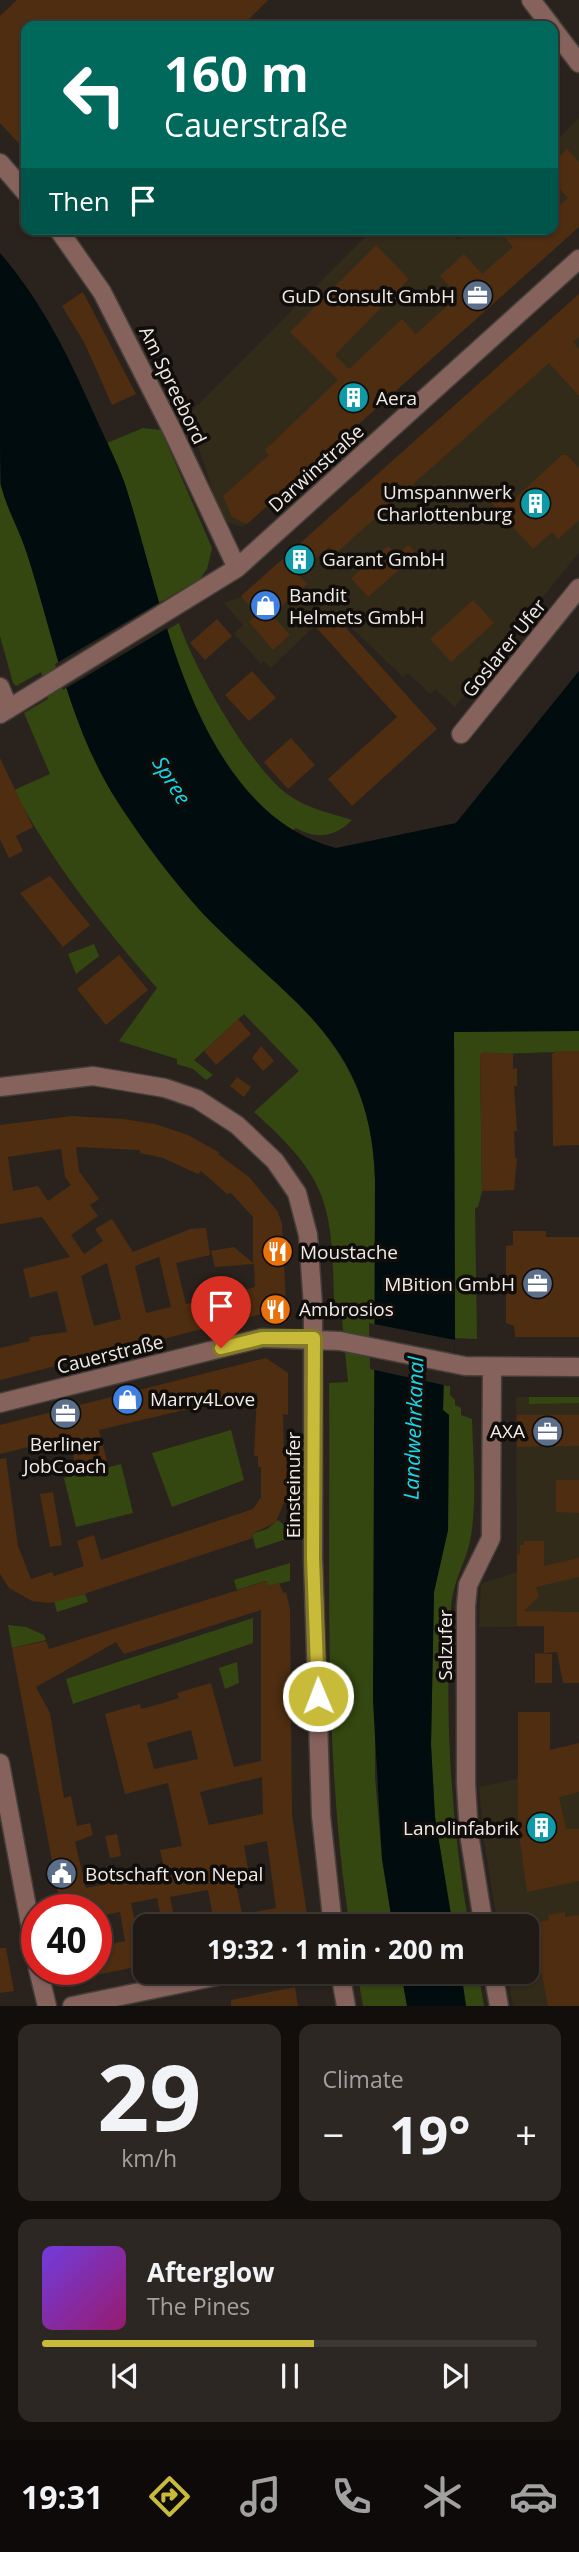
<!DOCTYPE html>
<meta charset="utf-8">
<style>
:root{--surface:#201a16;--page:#2d2723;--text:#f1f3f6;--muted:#a2a1a1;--line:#3d3835;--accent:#c9bb3a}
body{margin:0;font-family:"Open Sans",sans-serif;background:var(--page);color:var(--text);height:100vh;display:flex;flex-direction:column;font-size:26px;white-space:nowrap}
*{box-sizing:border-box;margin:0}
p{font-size:23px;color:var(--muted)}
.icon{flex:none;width:38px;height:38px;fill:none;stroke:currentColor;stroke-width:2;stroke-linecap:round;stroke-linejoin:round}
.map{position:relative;height:2006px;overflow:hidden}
.panel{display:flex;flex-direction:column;gap:18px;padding:18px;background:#120e0c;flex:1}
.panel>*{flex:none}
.hud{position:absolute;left:21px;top:21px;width:537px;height:214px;border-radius:14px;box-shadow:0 2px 5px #0004,0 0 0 2px var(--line);background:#00695c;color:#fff;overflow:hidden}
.speed{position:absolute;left:21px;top:1894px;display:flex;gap:14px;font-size:35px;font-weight:700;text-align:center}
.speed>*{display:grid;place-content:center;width:91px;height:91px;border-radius:50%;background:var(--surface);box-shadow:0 2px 5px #0004,0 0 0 2px var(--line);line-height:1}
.speed .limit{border:10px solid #d22;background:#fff;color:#111}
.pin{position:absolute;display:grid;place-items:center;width:60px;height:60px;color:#fff;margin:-72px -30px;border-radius:50% 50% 50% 0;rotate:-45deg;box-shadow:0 0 7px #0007}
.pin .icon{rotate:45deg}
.me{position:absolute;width:77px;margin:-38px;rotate:359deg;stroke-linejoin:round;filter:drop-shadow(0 0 5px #0008)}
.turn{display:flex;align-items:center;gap:24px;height:147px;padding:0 28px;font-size:32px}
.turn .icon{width:91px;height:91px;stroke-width:2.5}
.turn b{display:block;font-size:49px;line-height:60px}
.then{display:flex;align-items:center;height:66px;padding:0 28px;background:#0003;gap:14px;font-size:26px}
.big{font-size:52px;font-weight:700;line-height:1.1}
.panel .tile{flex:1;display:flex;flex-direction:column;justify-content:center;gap:10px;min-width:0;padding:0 24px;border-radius:14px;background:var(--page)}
.panel .dial{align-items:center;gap:0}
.dial b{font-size:91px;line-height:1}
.song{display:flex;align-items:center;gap:21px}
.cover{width:84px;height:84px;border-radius:10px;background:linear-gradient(135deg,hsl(260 70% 55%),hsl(320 70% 35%))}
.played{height:7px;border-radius:4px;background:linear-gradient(90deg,var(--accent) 55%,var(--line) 55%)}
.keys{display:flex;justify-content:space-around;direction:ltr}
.heat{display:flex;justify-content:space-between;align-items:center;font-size:38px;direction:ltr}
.panel .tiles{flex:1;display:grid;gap:18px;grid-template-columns:1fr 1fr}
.tile:last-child{grid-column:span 2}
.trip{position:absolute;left:133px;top:1914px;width:406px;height:70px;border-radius:14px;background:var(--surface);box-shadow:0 2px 5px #0004,0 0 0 2px var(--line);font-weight:700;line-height:70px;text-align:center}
.tabs{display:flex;height:112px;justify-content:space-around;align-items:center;background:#0d0a09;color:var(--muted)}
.tabs .icon{width:49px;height:49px}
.tabs .on{color:var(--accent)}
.tabs b{font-size:32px;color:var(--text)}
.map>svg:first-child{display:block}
</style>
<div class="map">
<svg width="579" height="2006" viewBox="0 0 579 2006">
<rect width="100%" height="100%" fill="#2a231d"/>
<path fill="#332b1a" d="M579 118V227L243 527 221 520 205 465 186 417 373 229H447L458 240 469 229H553V144Z
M579 294V552L455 707 435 689 430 694 408 673 403 677 332 609 271 668 264 661 261 664 234 634 243 625 224 603 241 597Z
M516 1397H579V1626L479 1627 481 1584 517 1572Z
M579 1766V2006H513L507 1972H527V1927H498L484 1841 479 1787Z"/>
<path fill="#344710" d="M143 428 161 430 212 548 207 569 200 579 159 603 124 482 107 443Z
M0 484C9 507 19 529 27 553 55 637 69 724 117 800 142 840 178 887 211 921 228 939 249 953 266 971 333 1035 372 1083 375 1179V1778L382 1859 393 1927H350C322 1750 331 1562 329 1383L348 1382 341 1308H335L334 1304C332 1205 330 1180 254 1112L299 1071 244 1014 194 1060 213 1075 206 1080 193 1069 177 1064V1059L119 1041 157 988C102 925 53 864 14 790L50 774 24 713 48 699 41 672 16 686 13 683 0 636Z
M179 623C195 670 248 764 287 794 305 808 331 813 352 820 335 837 317 840 296 828L292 831C228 787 187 703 167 630Z
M94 944 99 956 76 974 68 954Z
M579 1031V1051L480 1055 482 1191 478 1207 475 1208 477 1339 455 1338 454 1032Z
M444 1385 450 1386V1395L455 1400V1405L461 1408V1415L472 1419C473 1457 477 1498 471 1536 467 1561 453 1579 451 1608 444 1715 451 1821 469 1927H453L435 1817 431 1745 434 1592 448 1530 449 1415 443 1410Z
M529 1397H579V1403L529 1404Z
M231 1430 244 1480 172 1507 152 1453Z
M121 1464 133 1513 76 1527 64 1478Z
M278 1520 289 1529V1538L256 1549 252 1534 267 1529Z
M290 1563V1581L268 1586 266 1581 237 1590 234 1580Z
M85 1594 88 1602 57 1612 54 1601Z
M253 1618V1643L73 1704 66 1679Z
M8 1625 26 1627 44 1635 46 1640 12 1648Z
M237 1662 239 1683 225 1689 219 1668Z
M357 1972H401L407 2006H363Z
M461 1972H478L484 2006H466Z"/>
<path fill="#010c0e" d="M0 253C43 303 69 357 95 416 105 439 117 461 125 484 164 603 193 810 336 848L456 823 579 671V1031L454 1032 455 1338 454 1364 444 1363 443 1410 449 1415 448 1530 434 1592 431 1745 435 1817 453 1927H393L382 1859 373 1701 375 1179C371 1044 297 1008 211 922 179 889 142 840 117 801 69 726 54 638 27 554 20 531 6 508 1 485 0 464 0 438 0 416 0 362 0 307 0 253Z
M401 1972H461L466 2006H407Z"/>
<path fill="#2a231d" d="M162 601 169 627 63 690 55 664Z
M369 1323 455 1340 454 1368 448 1366V1386L370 1369Z"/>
<path fill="#4e2d10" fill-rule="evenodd" d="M17 0H268L242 26H26V151L0 123V16Z
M567 149 579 162V227L247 524 232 517 223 496 269 455 265 450 338 380 290 332 376 245 409 279 335 355 349 369 402 319 416 334 458 296 440 276 464 254 482 274 513 247 498 229H553V211L568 198 553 181V162Z
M83 292 136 394 112 405 85 344 62 306Z
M579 294V337L573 342 579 349V396L549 363 335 554 329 547 298 574 307 584 272 615 290 635 273 650 249 622 257 615 241 596Z
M562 455H567L579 468V520L558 539 552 532 533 549 486 497 497 487 512 501Z
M409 545 417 554 368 597 351 578 388 546 396 555Z
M473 600 494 623 451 662 430 639Z
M330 610 437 729 352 806 328 779 397 717 314 625Z
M217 619 232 636 205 660 190 643Z
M252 671 276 698 249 721 225 695Z
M291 738 315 765 288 789 264 762Z
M0 758 33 827 16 836 23 851 9 858 0 839Z
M50 876 90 925 63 947 20 893Z
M119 955 148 990 106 1025 77 989Z
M238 1019 251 1034 216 1065 204 1051Z
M261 1046 274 1061 263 1071 252 1058Z
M556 1051H579V1145L553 1146 552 1054Z
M484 1052 513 1054V1069L517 1068V1086H514L517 1131H514L515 1158H517L514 1190 482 1191 480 1054Z
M237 1077 251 1087 244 1097 230 1086Z
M72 1116 123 1119 155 1124 188 1135 220 1153 218 1154 249 1177 278 1212 282 1224 286 1304 282 1309 0 1380V1348L30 1341 29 1337 67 1332 57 1291 30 1298 23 1269 70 1257 42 1217 0 1224V1125ZM76 1147 140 1150V1153L163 1158 198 1174 201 1171 227 1194 231 1193 253 1217V1263L234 1247 211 1251 215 1267 254 1264 255 1287 224 1295 221 1286 208 1290 210 1299 186 1304 176 1263 210 1255 206 1228 190 1229 133 1252 112 1219 95 1229 103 1241 84 1254 71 1235 98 1216 90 1205 99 1199 79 1171ZM61 1149 65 1177 71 1185 48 1201 38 1186 13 1191 8 1157ZM159 1257 171 1307 146 1313 135 1266ZM107 1263 121 1319 94 1326 81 1276Z
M513 1231H546V1237H579V1337H515L514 1326 506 1323V1246L513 1245Z
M266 1358 288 1373V1415L283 1414 284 1454H289V1490L276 1522 252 1534 253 1538 81 1595 50 1603 32 1601 9 1588 0 1574V1459L6 1458 18 1546 31 1579 52 1572 54 1576 84 1566 77 1541 94 1535 101 1560 253 1509 261 1497V1467H258V1456H254L257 1393 99 1430 107 1461 77 1472 69 1437 0 1454V1425Z
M517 1415H579V1446L517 1447Z
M556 1480H579V1513L556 1512Z
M53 1492 62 1545 50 1547 40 1494Z
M524 1541H544V1566L579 1558V1577L536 1587 539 1596 524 1611 579 1612V1683H563L557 1652 544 1653V1626H517V1554H520V1545H524Z
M267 1581 268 1586 279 1582 283 1593 286 1592 290 1609 292 1815 309 1927H215L208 1890 170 1897 176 1927H163L157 1898 131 1903 138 1938 145 1937V1965L96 1975V1947L125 1941 120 1912 96 1917V1909H61L12 1648 46 1641 49 1649ZM261 1610V1761L234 1767 211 1683 177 1693 179 1698 160 1704 141 1709 140 1704 105 1714 125 1794 168 1783 182 1846 160 1850 165 1872 86 1888 75 1842 93 1835 90 1823 77 1826 71 1796 64 1798 50 1713 36 1687 116 1642 124 1654ZM191 1730 198 1759 154 1769 147 1743ZM262 1777 263 1814 209 1825 200 1792ZM267 1841 276 1908 242 1914 236 1884 250 1880 244 1846Z
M535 1653 552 1654V1683H535Z
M518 1712H550V1750L579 1743V1792L559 1797 566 1829H579V1881L527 1892 518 1827Z
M117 1834 121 1856 110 1858 105 1836Z
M565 1912V1917L579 1915V2006H548L532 1923 549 1920 548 1915Z
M0 1948H6L14 1991 0 1993Z
M295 1987 298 2006H231V2000Z"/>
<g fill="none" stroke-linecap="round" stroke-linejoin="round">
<defs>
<path id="minor" d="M531 0 551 26
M553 29 579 63
M0 163 26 193
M58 229 102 292 173 432 237 568
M0 687 9 709
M0 714 237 568 579 259
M461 734 579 588
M0 1087 93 1076 165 1088 197 1099 237 1125 275 1161 297 1193 308 1235 313 1306V1558L321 1816 333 1927
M0 1403 262 1338 340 1341 465 1366 579 1367
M0 1763 37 1961
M484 1927 469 1834 466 1784V1606L468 1585 491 1538 492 1368
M38 1969 47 2006
M340 1972 346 2006
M493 1972 499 2006
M72 2006 237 1972"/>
</defs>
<use href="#minor" stroke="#463f39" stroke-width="21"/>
<use href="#minor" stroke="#85625c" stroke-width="18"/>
</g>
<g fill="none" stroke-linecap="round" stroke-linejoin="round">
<defs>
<path id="route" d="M221 1348 262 1338H314L313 1558 318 1696"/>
</defs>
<use href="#route" stroke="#837a26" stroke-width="18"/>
<use href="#route" stroke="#c9bb3a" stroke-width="12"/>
</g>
<defs>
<symbol id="office-disc" viewBox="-11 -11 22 22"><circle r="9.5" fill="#5c6f8a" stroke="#100d0a"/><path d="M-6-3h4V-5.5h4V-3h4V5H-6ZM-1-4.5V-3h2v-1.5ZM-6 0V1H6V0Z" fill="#fff"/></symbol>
<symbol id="building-disc" viewBox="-11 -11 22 22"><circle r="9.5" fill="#0f9aa8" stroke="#100d0a"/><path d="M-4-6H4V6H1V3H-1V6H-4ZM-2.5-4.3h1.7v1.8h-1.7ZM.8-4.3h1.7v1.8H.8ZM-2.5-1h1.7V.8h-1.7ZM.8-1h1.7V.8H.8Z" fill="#fff"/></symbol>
<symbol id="shop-disc" viewBox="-11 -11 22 22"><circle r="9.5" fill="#3f7fe0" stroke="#100d0a"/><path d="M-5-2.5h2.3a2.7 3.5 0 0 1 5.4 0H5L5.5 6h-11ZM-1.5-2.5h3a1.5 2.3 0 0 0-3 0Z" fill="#fff"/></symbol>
<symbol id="restaurant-disc" viewBox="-11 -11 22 22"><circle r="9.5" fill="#e8710a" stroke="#100d0a"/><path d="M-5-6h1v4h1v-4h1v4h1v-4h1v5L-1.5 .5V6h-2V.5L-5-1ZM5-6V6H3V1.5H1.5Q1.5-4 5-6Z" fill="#fff"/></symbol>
<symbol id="civic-disc" viewBox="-11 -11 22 22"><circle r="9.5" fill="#5c6f8a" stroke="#100d0a"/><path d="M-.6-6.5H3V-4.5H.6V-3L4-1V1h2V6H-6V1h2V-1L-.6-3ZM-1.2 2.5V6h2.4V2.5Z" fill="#fff"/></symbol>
</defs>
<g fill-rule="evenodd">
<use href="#office-disc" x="460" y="278" width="35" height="35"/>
<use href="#building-disc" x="336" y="380" width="35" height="35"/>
<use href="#building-disc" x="518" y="486" width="35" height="35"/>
<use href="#building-disc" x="282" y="542" width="35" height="35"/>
<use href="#shop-disc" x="248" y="588" width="35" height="35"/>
<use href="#restaurant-disc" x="260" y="1234" width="35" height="35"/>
<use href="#office-disc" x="520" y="1266" width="35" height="35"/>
<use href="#restaurant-disc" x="258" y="1292" width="35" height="35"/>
<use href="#shop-disc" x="110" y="1382" width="35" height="35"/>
<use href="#office-disc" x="48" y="1396" width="35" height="35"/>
<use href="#office-disc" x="530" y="1414" width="35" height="35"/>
<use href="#building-disc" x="524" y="1810" width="35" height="35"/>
<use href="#civic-disc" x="44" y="1856" width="35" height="35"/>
</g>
<g text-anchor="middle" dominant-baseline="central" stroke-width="7" stroke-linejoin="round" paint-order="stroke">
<g font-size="19" fill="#f0ebe7" stroke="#100d0a" text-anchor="start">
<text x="455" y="296" text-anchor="end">GuD Consult GmbH</text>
<text x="376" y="398">Aera</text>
<text x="512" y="492" text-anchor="end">Umspannwerk<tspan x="512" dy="22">Charlottenburg</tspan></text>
<text x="322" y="559">Garant GmbH</text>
<text x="289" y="595">Bandit<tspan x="289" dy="22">Helmets GmbH</tspan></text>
<text x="300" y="1252">Moustache</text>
<text x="515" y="1284" text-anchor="end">MBition GmbH</text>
<text x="299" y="1309">Ambrosios</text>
<text x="150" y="1399">Marry4Love</text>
<text x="525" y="1431" text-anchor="end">AXA</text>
<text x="65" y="1444" text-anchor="middle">Berliner<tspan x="65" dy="22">JobCoach</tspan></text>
<text x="519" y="1828" text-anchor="end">Lanolinfabrik</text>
<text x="85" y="1874">Botschaft von Nepal</text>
</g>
<g font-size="19" fill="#f0ebe7" stroke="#100d0a">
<text transform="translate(173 385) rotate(64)">Am Spreebord</text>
<text transform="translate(316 468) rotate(-42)">Darwinstraße</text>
<text transform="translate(504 648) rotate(-51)">Goslarer Ufer</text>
<text transform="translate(110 1354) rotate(-14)">Cauerstraße</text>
<text transform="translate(293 1485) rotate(-90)">Einsteinufer</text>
<text transform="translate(445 1645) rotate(-90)">Salzufer</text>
</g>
<g font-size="21" font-style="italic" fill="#16d8ea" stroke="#100d0a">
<text transform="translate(172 780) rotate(58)">Spree</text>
<text transform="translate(413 1428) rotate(-88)">Landwehrkanal</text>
</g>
</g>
</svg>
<div class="speed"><div class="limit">40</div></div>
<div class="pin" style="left:221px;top:1348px;background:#d93025"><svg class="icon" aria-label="arrive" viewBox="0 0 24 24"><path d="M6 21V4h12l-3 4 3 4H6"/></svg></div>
<svg class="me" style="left:318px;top:1696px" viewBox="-20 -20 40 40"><circle r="17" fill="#c9bb3a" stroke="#fff" stroke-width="3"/><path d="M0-11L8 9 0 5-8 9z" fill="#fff"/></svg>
<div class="trip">19:32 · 1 min · 200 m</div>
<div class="hud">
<div class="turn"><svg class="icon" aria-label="left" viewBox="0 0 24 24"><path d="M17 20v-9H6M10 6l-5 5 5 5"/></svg><div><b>160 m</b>Cauerstraße</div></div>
<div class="then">Then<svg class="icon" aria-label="arrive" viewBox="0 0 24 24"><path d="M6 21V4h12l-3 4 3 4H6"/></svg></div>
</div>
</div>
<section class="panel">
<div class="tiles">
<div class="tile dial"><b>29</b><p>km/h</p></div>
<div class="tile"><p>Climate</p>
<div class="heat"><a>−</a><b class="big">19°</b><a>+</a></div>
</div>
<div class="tile">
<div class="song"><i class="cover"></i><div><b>Afterglow</b><p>The Pines</p></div></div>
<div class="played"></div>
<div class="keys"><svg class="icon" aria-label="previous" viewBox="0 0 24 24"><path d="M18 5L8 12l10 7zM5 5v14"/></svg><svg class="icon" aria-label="pause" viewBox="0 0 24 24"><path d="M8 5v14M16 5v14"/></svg><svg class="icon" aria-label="next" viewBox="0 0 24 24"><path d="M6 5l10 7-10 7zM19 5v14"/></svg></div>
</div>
</div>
</section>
<nav class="tabs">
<b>19:31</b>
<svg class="icon on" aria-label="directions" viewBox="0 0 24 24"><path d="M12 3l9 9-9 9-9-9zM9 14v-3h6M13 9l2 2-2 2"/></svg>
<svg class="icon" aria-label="music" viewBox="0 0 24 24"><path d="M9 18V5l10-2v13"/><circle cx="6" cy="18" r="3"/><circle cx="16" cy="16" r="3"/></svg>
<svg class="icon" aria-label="phone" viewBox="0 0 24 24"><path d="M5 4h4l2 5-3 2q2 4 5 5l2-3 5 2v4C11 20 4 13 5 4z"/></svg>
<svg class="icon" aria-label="climate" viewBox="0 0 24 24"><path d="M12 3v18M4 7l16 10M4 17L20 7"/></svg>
<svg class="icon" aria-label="car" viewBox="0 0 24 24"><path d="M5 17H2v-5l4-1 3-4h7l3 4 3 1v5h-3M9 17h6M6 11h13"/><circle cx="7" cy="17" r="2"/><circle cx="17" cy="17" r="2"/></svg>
</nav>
